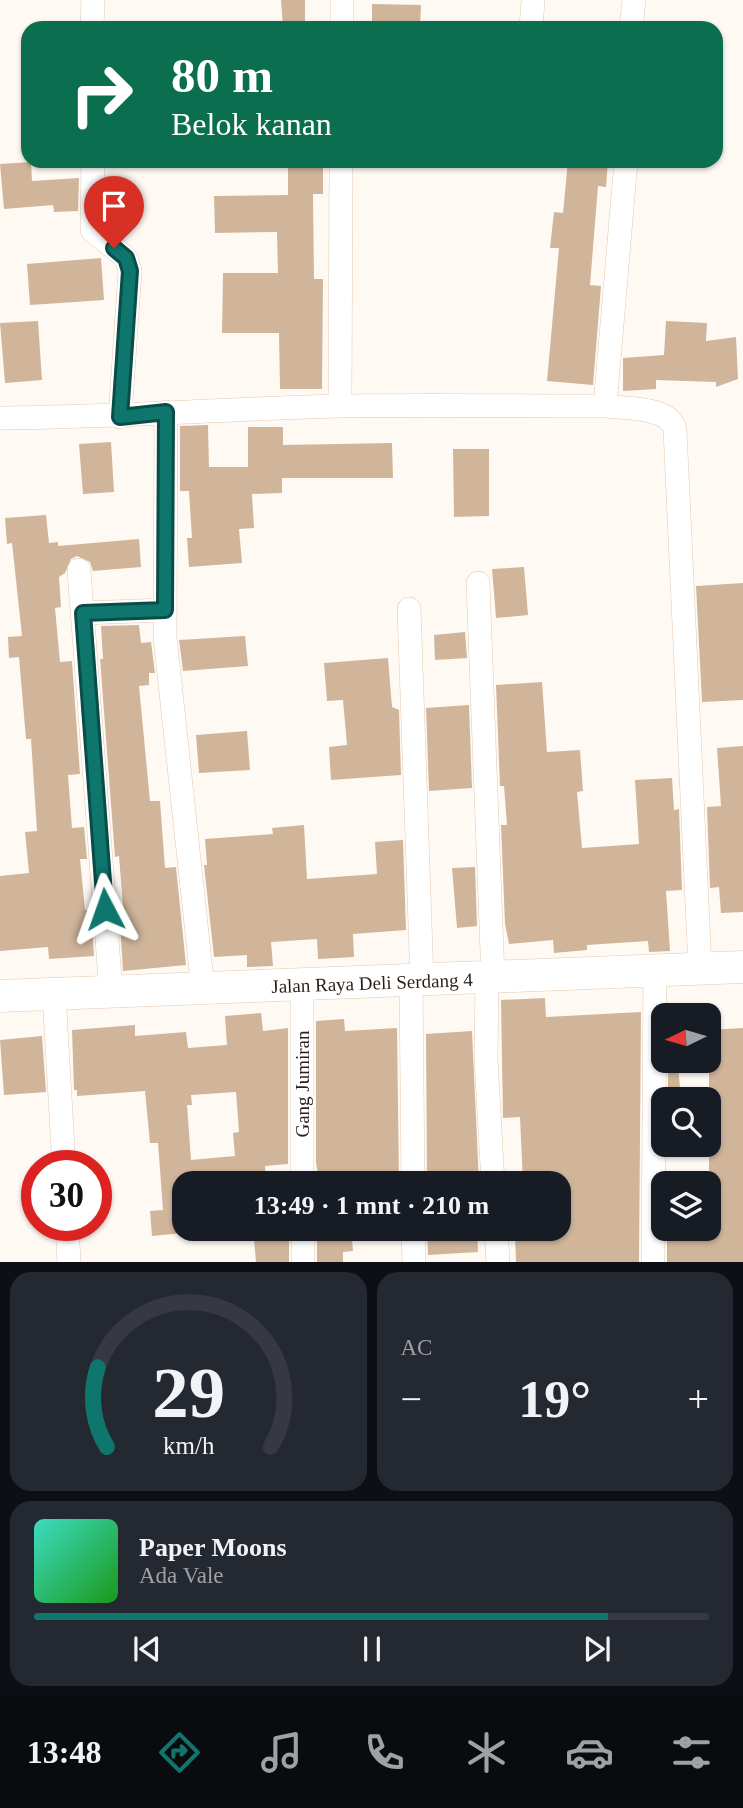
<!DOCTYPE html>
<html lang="id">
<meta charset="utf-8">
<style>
:root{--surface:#171b24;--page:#242831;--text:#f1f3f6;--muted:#9ea1a6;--line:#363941;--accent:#0f766e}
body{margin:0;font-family:Georgia,serif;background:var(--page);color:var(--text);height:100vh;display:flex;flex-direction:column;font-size:26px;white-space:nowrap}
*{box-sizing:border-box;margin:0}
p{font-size:23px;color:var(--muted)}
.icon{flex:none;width:38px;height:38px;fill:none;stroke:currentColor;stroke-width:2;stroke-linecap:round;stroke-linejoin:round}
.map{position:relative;height:1262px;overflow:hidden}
.drawer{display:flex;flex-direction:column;gap:10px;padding:10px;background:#0d0f14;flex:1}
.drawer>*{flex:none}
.hud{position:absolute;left:21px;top:21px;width:702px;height:147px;border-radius:21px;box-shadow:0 2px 5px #0004;background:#0b6e4f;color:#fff;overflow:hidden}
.needle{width:46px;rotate:265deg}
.buttons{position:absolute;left:651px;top:1003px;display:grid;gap:14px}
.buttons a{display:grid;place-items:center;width:70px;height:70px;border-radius:14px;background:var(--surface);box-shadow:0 2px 5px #0004;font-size:35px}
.speed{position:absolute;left:21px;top:1150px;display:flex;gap:14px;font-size:35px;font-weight:700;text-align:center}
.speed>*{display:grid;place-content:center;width:91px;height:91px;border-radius:50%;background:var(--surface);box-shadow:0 2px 5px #0004;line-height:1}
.speed .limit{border:10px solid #d22;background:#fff;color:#111}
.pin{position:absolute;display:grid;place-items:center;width:60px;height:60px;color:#fff;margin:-72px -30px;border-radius:50% 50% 50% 0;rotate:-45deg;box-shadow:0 0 7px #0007}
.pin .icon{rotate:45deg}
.me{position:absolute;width:77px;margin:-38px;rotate:356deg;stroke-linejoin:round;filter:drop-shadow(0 0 5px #0008)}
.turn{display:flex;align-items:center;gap:24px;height:147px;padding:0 35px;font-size:32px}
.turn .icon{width:91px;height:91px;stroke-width:2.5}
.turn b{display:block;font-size:49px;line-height:60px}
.big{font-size:52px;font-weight:600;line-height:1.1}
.drawer .card{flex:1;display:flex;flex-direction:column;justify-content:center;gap:10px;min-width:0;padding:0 24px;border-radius:21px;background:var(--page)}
.drawer .dial{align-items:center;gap:0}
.dial svg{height:182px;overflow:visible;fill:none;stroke:var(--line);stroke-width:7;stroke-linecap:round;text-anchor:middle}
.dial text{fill:var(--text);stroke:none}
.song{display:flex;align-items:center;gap:21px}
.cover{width:84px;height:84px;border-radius:10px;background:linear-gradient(135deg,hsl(170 70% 55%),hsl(120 70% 35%))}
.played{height:7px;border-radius:4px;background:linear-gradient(90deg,var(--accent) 85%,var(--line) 85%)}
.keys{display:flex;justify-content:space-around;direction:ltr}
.heat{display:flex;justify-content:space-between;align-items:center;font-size:38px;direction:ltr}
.drawer .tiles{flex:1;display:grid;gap:10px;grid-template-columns:1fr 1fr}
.card:last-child{grid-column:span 2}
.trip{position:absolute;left:172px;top:1171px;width:399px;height:70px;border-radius:21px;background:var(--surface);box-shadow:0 2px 5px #0004;font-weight:600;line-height:70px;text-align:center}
.dock{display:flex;height:112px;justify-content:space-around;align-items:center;background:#090b0e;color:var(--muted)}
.dock .icon{width:49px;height:49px}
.dock .on{color:var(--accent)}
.dock b{font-size:32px;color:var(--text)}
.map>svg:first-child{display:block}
</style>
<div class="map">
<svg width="743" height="1262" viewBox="0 0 743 1262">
<rect width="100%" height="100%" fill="#fff9f4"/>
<path fill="#d0b59b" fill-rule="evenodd" d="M281 0H305V28H283Z
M372 4 421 5 420 28H372Z
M288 161H323V194H313L314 279H323L322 389H280L279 333H222L223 273H278L277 232 215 233 214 196 288 195Z
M568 161H608L606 187 598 186 590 285 601 286 593 385 547 381 559 248H550L554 212 563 213Z
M31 162 32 181 79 178 78 211 54 212 53 205 4 209 0 164Z
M101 258 104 300 30 305 27 264Z
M38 321 42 380 5 383 0 323Z
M666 321 707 323 706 341 736 337 738 379 716 387V382L656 380V389L623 391V358L664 355Z
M208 425 209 467H248V427H283V445L392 443 393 478H282V493L252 494 254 528 239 529 242 563 189 567 187 538H192L189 491H180V426Z
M111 442 114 492 83 494 79 444Z
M453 449H489V516L454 517Z
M46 515 49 543 58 542V546L139 539 141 567 93 571 90 562 77 556 71 559 65 573 59 577 61 607 55 608 60 662 72 661 80 774 68 775 72 828 84 827 87 859H80L85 910H91L94 956 49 959 48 947 0 951V876L29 873 25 832 37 831 31 739H26L19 657 9 658 8 637 22 636 12 543 7 544 5 518Z
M524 567 528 615 496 618 492 569Z
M743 583V700L702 702 696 586Z
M139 625 141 643 151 642 155 673H149V685L139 686 150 801H160L165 868 176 867 186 965 123 971 119 908 123 907 119 856 115 857 100 659H103L101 626Z
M465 632 467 658 435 660 434 635Z
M245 636 248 666 183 671 179 640Z
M388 658 392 707 399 710 401 775 331 780 329 747 347 745 343 700 327 701 324 663Z
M542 682 547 752 580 750 583 791 577 792 582 848 639 844 635 780 672 778 674 810 679 809 682 890 666 891 670 951 649 952 648 941 587 945V950L554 953 553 940 509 944 505 924 501 825H507L504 786H500L496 685Z
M469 705 472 788 429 791 426 708Z
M247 731 250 770 199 773 196 735Z
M743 746V912L721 913 719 887 710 888 707 807 721 806 717 748Z
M304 825 307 879 377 874 375 842 403 840 406 930 353 934 354 957 318 959 317 939 271 942 273 966 247 967V955L214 957 204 865H207L205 839 273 834 272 828Z
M475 867 477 926 457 928 452 868Z
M545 998 546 1017 641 1012 639 1262H516L515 1235 558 1233V1183H523L520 1117 503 1118 501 1000Z
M261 1013 263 1031 288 1028V1164L265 1166 266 1183H184V1233L152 1236 150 1211 163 1210 158 1143H150L145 1091 77 1096V1090H74L72 1030 135 1025V1036L186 1032 188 1048 227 1045 225 1016ZM236 1092 239 1132 233 1133 235 1156 191 1160 187 1105H192L191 1095Z
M344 1019 345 1031 397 1028 399 1183H319L316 1162V1021Z
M743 1028V1262H667V1228H709V1030Z
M472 1031 479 1183H427L426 1034Z
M42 1036 46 1092 4 1095 0 1040Z
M678 1065 681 1099H668V1066Z
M253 1228H289V1262H256Z
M317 1228H351L353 1251 343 1252V1262H317Z
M427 1228H477L478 1252 428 1255Z"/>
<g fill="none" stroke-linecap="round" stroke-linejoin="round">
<defs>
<path id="street" d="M92 28 93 0
M342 28V0
M531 28 533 0
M631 28 634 0
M93 161 92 230 126 258 130 271 120 417
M340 406 341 161
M605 406C625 409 670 406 675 430L700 968
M166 412 165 637 203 989
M0 418C113 417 226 409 339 406 428 405 516 406 605 406L626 161
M79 570 111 992
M478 583 493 978
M409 609 422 981
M83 613 165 610
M487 978 486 1060 493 1183
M411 982 413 1183
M302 986V1183
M54 994 64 1166
M67 1225 69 1262
M303 1228V1262
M413 1228 414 1262
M496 1228 498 1262
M653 1262 655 971"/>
<path id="secondary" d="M0 996 743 967"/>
</defs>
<use href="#street" stroke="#e4c8ae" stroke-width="24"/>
<use href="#secondary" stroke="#e4c8ae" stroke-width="33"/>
<use href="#street" stroke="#fff" stroke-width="23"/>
<use href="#secondary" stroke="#fff" stroke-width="32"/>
</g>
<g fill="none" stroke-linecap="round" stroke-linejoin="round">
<defs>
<path id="route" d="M105 909 83 613 165 610 166 412 120 417 130 271 126 258 114 248"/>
</defs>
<use href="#route" stroke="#0a4d48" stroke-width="18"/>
<use href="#route" stroke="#0f766e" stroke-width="12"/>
</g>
<g text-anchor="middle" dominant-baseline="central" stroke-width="5" stroke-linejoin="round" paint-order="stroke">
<g font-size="19" fill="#2a1f16" stroke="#fff">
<text transform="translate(372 983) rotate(-2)">Jalan Raya Deli Serdang 4</text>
<text transform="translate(302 1084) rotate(-90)">Gang Jumiran</text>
</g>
</g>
</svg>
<div class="buttons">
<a><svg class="needle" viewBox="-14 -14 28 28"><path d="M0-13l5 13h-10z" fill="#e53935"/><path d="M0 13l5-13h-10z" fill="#9ea1a6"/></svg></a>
<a><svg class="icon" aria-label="search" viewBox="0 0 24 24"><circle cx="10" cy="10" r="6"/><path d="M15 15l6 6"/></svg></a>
<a><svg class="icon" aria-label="layers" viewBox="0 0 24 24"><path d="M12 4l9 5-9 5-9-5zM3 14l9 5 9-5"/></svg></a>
</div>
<div class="speed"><div class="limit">30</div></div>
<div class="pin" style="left:114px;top:248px;background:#d93025"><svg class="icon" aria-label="arrive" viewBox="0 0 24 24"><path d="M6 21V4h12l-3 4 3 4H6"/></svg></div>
<svg class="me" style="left:105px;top:909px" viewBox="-20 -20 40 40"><path d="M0-17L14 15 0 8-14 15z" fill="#0f766e" stroke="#fff" stroke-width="4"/></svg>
<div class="trip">13:49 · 1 mnt · 210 m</div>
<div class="hud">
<div class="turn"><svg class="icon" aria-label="right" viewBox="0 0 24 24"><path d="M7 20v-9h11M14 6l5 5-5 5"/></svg><div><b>80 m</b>Belok kanan</div></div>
</div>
</div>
<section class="drawer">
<div class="tiles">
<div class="card dial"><svg viewBox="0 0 100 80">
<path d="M14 69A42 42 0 1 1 86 69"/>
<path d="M14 69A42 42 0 0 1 10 34" stroke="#0f766e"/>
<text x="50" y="56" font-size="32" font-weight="700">29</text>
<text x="50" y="72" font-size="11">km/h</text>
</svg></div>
<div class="card"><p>AC</p>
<div class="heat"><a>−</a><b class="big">19°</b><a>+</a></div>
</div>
<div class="card">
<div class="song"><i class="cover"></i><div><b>Paper Moons</b><p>Ada Vale</p></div></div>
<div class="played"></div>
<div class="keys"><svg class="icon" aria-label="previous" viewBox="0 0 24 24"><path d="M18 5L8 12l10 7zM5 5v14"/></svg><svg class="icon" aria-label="pause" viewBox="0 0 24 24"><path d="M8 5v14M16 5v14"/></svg><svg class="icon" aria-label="next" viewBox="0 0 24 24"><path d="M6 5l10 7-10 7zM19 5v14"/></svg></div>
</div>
</div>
</section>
<nav class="dock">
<b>13:48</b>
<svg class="icon on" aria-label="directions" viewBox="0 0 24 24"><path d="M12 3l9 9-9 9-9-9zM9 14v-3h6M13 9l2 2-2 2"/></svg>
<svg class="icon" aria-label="music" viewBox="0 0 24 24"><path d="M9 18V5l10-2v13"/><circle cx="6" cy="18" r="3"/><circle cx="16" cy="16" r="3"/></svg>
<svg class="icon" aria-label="phone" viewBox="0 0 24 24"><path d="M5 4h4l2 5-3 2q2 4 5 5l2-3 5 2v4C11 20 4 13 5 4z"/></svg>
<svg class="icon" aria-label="climate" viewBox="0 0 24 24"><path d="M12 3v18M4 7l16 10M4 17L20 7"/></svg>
<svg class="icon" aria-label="car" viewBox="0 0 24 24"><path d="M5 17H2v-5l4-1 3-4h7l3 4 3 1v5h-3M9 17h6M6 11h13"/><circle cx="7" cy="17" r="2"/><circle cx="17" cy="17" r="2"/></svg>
<svg class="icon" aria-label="filters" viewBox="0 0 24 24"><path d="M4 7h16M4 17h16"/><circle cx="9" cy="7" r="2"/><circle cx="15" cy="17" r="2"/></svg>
</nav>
